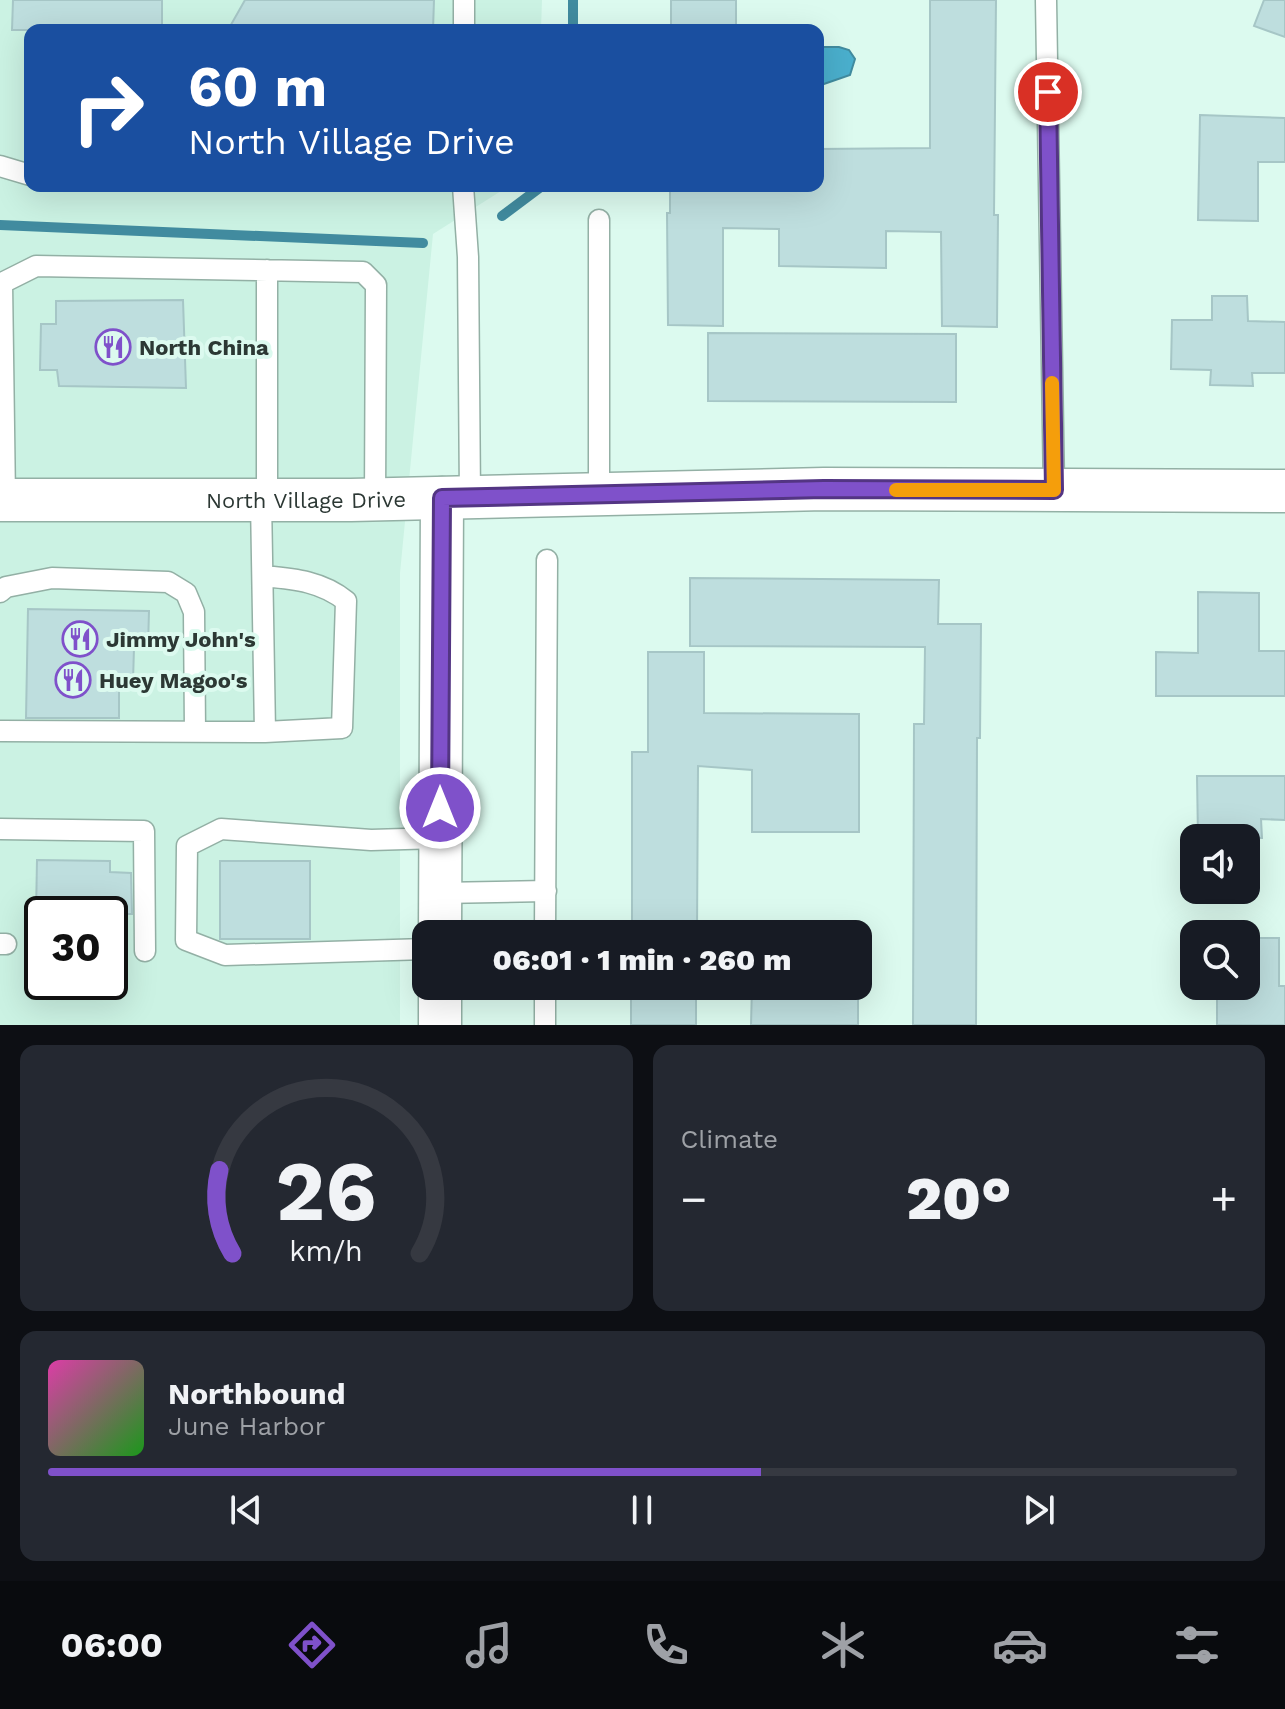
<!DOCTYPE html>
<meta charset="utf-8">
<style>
:root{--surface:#171b24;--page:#242831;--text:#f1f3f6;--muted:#9ea1a6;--line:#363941;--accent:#7f51ca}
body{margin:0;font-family:"Work Sans",sans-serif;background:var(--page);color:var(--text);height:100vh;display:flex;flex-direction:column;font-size:30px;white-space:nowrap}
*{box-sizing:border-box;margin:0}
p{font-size:26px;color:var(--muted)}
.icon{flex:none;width:44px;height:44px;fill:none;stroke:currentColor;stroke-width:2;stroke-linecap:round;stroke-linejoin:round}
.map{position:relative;height:1025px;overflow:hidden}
.details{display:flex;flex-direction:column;gap:20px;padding:20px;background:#0d0f14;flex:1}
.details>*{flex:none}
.top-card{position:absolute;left:24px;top:24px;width:800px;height:168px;border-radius:16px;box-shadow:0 8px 32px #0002;background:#1a4fa0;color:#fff;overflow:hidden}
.tools{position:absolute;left:1180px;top:824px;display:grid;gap:16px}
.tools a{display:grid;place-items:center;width:80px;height:80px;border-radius:16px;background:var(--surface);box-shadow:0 8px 32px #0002;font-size:40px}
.speed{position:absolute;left:24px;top:896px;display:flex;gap:16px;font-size:40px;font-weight:700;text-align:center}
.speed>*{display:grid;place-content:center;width:104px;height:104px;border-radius:50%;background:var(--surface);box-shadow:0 8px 32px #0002;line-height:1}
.speed .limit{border:4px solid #111;border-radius:12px;background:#fff;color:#111}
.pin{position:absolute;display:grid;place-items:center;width:68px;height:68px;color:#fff;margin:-34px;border:4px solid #fff;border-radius:50%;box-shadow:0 2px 8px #0007}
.me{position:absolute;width:88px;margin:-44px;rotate:0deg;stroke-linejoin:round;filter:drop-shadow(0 0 6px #0008)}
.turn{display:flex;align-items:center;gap:28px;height:168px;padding:0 32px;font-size:36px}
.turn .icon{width:104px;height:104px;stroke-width:2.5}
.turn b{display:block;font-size:56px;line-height:68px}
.big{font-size:60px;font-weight:800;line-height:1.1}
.details .tile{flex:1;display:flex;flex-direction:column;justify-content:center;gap:12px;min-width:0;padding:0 28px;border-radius:16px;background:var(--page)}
.details .dial{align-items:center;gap:0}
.dial svg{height:208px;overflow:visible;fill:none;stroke:var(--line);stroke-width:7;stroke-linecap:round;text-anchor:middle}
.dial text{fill:var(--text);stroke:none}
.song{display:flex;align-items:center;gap:24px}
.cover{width:96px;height:96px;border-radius:12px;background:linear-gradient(135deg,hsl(320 70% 55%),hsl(120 70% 35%))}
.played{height:8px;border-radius:4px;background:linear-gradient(90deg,var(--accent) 60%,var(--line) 60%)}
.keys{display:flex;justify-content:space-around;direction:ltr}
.heat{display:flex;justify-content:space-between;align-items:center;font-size:44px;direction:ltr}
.details .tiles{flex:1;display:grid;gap:20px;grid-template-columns:1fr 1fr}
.tile:last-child{grid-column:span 2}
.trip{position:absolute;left:412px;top:920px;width:460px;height:80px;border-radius:16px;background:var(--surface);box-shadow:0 8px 32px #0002;font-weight:800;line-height:80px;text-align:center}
.tabs{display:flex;height:128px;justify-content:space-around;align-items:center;background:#090b0e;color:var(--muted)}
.tabs .icon{width:56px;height:56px}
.tabs .current{color:var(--accent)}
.tabs b{font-size:36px;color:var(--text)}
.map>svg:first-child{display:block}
</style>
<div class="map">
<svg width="1285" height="1025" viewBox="0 0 1285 1025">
<rect width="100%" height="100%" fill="#dcfaef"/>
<path fill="#cbf2e3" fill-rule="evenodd" d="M0 0H542L541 30H30V186H509L433 234 400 573V1025H0ZM42 914H110V982H42Z"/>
<path fill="#4aafcd" stroke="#418b9f" stroke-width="2" d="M818 47H839L849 50 855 59 850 75 818 86Z"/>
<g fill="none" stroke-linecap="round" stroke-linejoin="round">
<path stroke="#418b9f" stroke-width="10" d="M573 30V0
M502 216 542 186
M0 225 423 243"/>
</g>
<path fill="#bedede" stroke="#a6c6c6" stroke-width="2" d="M13 0H162V30H12Z
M245 0H434L433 30H228Z
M671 0H736V30H671Z
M930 0H996L994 215H998L997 327 942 326 941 232 886 231V268L779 266V229L723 228V326L668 325 667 213H670V186H818V149L930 148Z
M1264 0H1285V37L1254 26Z
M1200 115 1285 118V162H1258V221L1198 220Z
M1212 296H1247L1248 321 1285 322V373H1252L1253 386 1210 385 1211 370 1171 369 1172 320H1212Z
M183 300 186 388 59 386 57 370H40L41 324H56V301Z
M708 333 956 334V402L708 401Z
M690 578 939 580 938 624H981L980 738H977L976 1025H913L914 724H924L925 647 690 646Z
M1198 592 1259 593V651H1285V696H1156V652L1198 653Z
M28 609 149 611 148 647 134 648 133 681 119 680V718H26Z
M648 652H704V713L859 714V832H752V770L698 766 697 934H632V752H648Z
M1197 776H1285V820L1261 819 1262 838H1198Z
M37 860 110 861V872L131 873 132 914H36Z
M220 861H310V939H220Z
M1246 938H1279V986H1285V1025H1217V986H1246Z
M631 986H696V1025H631Z
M752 986H858V1025H751Z"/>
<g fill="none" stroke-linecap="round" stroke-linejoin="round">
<defs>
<path id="lane" d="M1046 0 1054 490
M464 30V0
M0 166 30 175
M463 186 468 257 470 498
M599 220V494
M267 270V500
M5 500 2 283 36 266 363 272 376 285 375 499
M261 500 265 732 342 728 346 601C321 581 294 579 263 576
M0 592 6 587 52 578 168 582 186 593 194 612 195 732
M0 731 265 732
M0 829 144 831 145 951
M440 893 546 891
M545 934 547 560
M0 944H6
M426 949 225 955 186 940 187 846 221 829 371 840 439 838
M545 1025V986"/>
<g id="street">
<path id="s1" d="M0 500H351L824 489 1285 491"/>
<path d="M440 934 442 498"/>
<path d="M440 986V1025"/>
</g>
</defs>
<use href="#lane" stroke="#93b0a5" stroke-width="23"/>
<use href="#street" stroke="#93b0a5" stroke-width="45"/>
<use href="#lane" stroke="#fff" stroke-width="20"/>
<use href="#street" stroke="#fff" stroke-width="42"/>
</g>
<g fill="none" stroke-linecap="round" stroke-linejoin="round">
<defs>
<path id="route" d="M440 808 442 498 824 489 1054 490 1048 92"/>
</defs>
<use href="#route" stroke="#533583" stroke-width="20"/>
<use href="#route" stroke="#7f51ca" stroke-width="14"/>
<path stroke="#f59e0b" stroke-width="14" d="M896 490H1054L1052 383"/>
</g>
<defs>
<symbol id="restaurant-ring" viewBox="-11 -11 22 22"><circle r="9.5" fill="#dcfaef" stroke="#7f51ca" stroke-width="1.5"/><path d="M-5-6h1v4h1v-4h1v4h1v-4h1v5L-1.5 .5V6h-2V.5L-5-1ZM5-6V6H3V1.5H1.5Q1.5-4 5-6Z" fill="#7f51ca"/></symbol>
</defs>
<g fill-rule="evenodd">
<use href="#restaurant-ring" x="93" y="327" width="40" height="40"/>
<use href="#restaurant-ring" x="60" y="619" width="40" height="40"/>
<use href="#restaurant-ring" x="53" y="660" width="40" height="40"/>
</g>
<g text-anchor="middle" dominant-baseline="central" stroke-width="8" stroke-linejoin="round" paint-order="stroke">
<g font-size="22" font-weight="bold" fill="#2c3834" stroke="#dcfaef" text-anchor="start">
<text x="139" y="347">North China</text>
<text x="106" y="639">Jimmy John's</text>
<text x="99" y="680">Huey Magoo's</text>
</g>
<g font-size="22" fill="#2c3834" stroke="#dcfaef">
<text stroke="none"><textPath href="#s1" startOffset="306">North Village Drive</textPath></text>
</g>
</g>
</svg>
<div class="tools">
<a><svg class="icon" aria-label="sound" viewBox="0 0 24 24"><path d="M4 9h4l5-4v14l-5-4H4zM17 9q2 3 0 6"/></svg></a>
<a><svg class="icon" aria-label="search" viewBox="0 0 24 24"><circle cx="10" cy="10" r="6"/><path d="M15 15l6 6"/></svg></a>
</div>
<div class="speed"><div class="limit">30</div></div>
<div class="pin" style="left:1048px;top:92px;background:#d93025"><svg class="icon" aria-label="arrive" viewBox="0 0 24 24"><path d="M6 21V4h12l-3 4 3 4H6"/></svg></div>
<svg class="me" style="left:440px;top:808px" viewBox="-20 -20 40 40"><circle r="17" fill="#7f51ca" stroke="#fff" stroke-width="3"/><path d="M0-11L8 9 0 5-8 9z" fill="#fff"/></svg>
<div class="trip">06:01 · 1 min · 260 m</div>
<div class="top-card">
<div class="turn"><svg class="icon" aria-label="right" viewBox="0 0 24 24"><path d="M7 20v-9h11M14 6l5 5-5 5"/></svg><div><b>60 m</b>North Village Drive</div></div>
</div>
</div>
<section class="details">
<div class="tiles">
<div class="tile dial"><svg viewBox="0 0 100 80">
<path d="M14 69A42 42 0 1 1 86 69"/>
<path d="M14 69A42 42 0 0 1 9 37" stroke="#7f51ca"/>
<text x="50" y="56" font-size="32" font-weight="700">26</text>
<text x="50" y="72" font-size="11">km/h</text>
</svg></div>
<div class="tile"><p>Climate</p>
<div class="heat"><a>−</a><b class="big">20°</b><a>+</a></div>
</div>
<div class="tile">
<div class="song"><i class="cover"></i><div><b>Northbound</b><p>June Harbor</p></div></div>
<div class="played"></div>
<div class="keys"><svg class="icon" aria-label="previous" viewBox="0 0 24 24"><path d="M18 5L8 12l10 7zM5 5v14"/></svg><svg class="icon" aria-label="pause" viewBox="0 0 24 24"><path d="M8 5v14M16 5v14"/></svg><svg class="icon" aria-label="next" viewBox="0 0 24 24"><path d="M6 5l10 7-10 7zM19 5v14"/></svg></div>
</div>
</div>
</section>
<nav class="tabs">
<b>06:00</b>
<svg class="icon current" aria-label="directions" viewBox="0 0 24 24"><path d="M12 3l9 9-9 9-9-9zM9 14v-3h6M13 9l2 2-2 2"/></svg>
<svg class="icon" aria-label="music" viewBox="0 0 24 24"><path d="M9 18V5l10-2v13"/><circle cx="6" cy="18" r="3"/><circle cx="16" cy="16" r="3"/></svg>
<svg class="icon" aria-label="phone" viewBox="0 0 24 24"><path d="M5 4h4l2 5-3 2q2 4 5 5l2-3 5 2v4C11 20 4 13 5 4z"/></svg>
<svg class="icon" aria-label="climate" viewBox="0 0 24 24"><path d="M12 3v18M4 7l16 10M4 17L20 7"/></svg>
<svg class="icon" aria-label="car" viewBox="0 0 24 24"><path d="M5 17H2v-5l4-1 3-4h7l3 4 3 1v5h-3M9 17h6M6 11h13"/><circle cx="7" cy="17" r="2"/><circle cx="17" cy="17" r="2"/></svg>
<svg class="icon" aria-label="filters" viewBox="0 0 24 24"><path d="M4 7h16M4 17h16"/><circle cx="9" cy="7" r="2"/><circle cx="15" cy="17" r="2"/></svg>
</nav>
